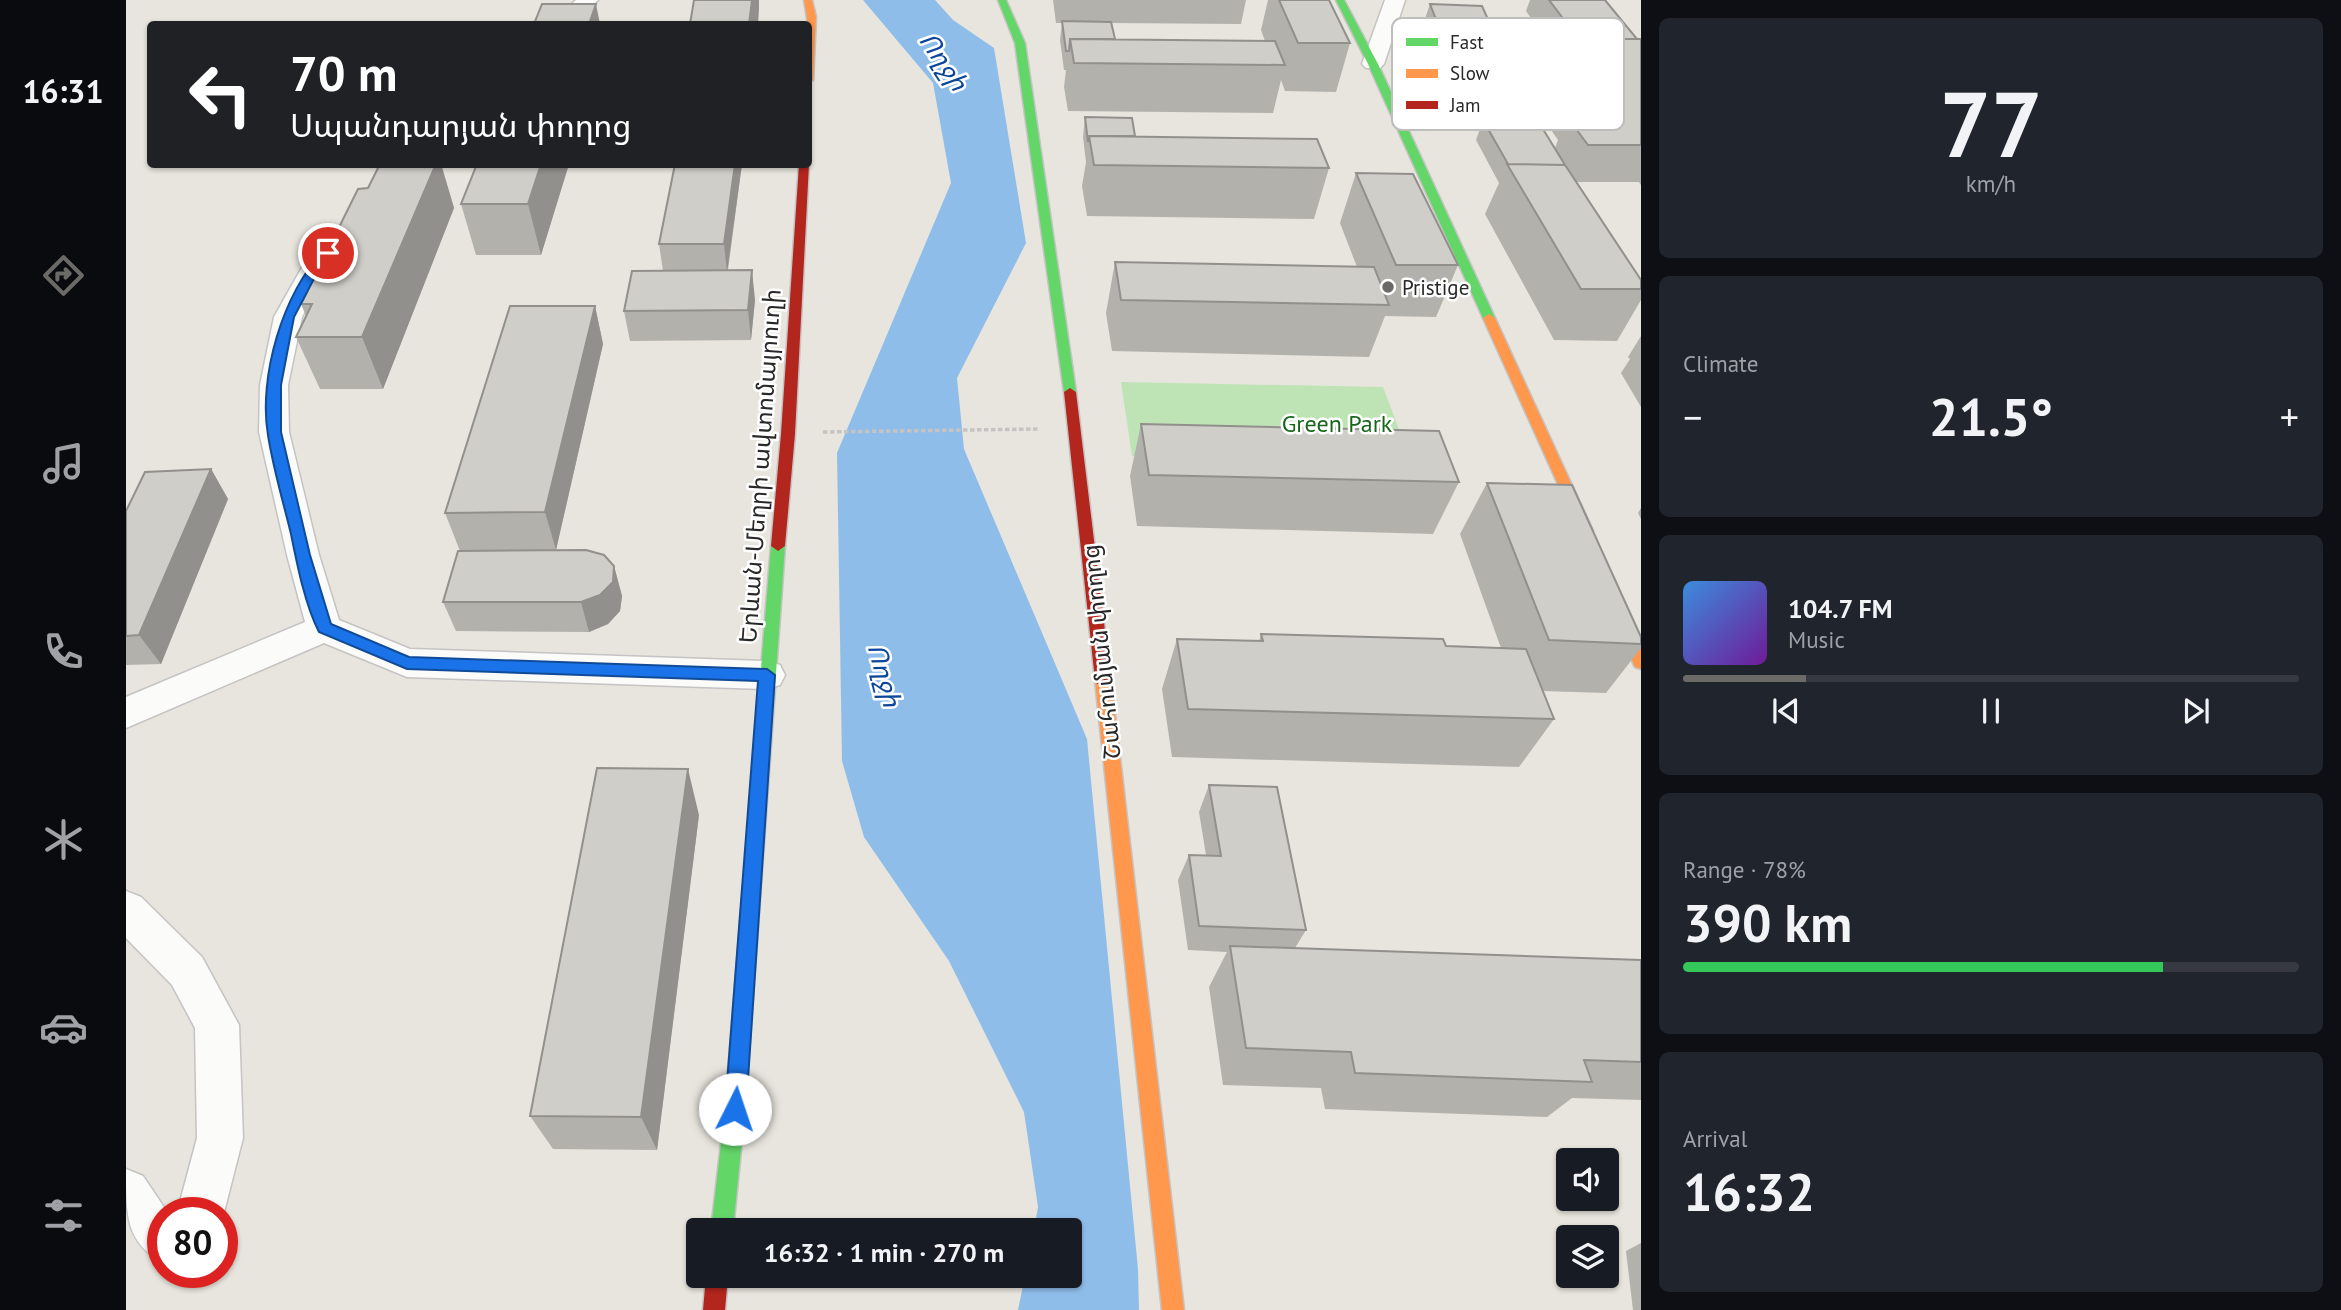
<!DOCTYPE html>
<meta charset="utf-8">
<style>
:root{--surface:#171b24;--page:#20242c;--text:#f1f3f6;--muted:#9ea1a6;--line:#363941;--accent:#6b6a67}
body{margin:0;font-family:"PT Sans","Noto Sans Armenian",sans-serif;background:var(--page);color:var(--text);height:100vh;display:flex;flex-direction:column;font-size:26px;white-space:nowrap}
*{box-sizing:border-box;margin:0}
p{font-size:23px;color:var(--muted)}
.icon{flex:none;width:38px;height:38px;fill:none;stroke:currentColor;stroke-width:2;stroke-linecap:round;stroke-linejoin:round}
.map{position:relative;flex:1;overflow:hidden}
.details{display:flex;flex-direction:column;gap:18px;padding:18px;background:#0d0f14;width:700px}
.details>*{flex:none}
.banner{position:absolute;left:21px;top:21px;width:665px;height:147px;border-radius:7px;box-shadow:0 2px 5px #0004;background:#202124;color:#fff;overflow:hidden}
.tools{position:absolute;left:1430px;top:1148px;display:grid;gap:14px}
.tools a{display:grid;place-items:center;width:63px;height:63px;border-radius:7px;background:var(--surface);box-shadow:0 2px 5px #0004;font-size:35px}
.speed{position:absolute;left:21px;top:1197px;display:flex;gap:14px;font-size:35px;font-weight:700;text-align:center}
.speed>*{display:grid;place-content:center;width:91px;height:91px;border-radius:50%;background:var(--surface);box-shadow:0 2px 5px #0004;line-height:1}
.speed .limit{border:10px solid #d22;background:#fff;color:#111}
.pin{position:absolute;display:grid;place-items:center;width:60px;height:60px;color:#fff;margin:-30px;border:4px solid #fff;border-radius:50%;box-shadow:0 2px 7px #0007}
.me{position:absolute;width:77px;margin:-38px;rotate:4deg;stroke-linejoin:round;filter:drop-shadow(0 0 5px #0008)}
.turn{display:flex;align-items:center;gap:24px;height:147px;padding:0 28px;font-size:32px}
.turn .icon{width:91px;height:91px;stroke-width:2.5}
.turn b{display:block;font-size:49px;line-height:60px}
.big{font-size:52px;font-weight:700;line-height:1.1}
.details .widget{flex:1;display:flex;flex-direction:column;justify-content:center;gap:10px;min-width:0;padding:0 24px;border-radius:10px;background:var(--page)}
.details .dial{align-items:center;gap:0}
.dial b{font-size:91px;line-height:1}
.song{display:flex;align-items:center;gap:21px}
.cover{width:84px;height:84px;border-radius:10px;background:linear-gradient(135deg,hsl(210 70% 55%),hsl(280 70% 35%))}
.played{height:7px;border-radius:4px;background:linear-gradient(90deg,var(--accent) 20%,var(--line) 20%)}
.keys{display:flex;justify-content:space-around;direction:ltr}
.heat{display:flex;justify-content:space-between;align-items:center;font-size:38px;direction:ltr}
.charge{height:10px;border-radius:5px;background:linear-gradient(90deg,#34c759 78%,var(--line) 0)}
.trip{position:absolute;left:560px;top:1218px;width:396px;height:70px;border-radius:7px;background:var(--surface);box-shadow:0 2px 5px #0004;font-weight:700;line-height:70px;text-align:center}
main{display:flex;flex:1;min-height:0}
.dock{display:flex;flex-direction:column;width:126px;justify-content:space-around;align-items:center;background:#090b0e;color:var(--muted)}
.dock .icon{width:49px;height:49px}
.dock .selected{color:var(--accent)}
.dock b{font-size:32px;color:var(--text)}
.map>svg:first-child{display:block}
</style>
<main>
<nav class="dock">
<b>16:31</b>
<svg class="icon selected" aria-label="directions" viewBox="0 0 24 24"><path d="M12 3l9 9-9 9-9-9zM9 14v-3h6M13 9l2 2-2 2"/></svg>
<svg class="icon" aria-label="music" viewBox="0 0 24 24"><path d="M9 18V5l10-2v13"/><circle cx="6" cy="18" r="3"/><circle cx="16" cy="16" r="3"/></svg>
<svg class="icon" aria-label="phone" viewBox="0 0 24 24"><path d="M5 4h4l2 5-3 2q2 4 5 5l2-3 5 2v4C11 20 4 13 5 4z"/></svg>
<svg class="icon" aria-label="climate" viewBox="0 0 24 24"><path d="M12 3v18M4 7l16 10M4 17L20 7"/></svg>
<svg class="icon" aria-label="car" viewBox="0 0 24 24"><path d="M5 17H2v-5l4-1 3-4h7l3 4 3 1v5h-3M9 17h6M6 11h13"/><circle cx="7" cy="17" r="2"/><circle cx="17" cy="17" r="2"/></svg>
<svg class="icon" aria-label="filters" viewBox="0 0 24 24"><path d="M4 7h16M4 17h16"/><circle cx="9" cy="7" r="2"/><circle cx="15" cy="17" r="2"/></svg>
</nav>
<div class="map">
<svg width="1515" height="1310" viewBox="0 0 1515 1310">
<rect width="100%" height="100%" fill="#e7e5dd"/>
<path fill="#bee4b5" d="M995 382 1257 387 1285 461 1006 456Z"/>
<path fill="#8fbdea" d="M737 0H809L827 20 868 48 900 243 831 378 838 449 961 739 1012 1269 1013 1310H892L899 1276H943V1230H908L912 1207 898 1112 823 961 738 837 716 761 711 453 825 183 807 83Z"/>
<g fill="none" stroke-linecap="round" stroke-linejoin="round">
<defs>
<path id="street" d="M450 0H472L446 24H425Z
M1259 0H1279L1258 64 1254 68H1240L1236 64Z
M290 164H315L199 271 176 317 162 385 163 432 193 555 213 620 284 649 641 661 654 665 659 675 654 685 641 689 281 677 198 643 0 728V697L179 622 161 555 133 432 134 385 148 317 179 262Z
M0 891 15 897 76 957 113 1025 117 1138 96 1220V1213H51L71 1138 69 1028 46 985 0 938Z
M0 1169 17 1176 42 1213H37V1263C0 1242 0 1217 0 1169Z"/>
<path id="fast" d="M872 0H880L899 43 950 392 944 396 938 392 889 43Z
M1210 0H1218L1252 64 1369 318 1367 321H1359L1357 318 1242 64Z
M652 541 659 546 619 1109 607 1230H585L599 1109 645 546Z"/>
<path id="slow" d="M678 0H686L690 17 687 80 682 83V24Z
M1363 314 1369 318 1467 531 1465 535 1460 536 1453 531 1357 318Z
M1490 597 1498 603 1515 644V669L1509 667 1507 663 1482 603Z
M977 674 983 676 985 680 1058 1310H1036L969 680 971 676Z"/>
<path id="jam" d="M682 163 683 164 669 434 659 546 652 551 645 546 655 434 673 164Z
M944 388 950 392 985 680 983 684H971L969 680 938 392Z
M580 1276H602L599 1310H577Z"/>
</defs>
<use href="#street" stroke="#c5c3c3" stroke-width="3"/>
<use href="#fast" stroke="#c5c3c3" stroke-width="3"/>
<use href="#slow" stroke="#c5c3c3" stroke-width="3"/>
<use href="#jam" stroke="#c5c3c3" stroke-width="3"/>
<path stroke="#c5c4c3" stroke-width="3.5" stroke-dasharray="4.5 2.5" stroke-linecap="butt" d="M697 432 913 429"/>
<use href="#street" fill="#fbfbfa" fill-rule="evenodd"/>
<use href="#fast" fill="#63d668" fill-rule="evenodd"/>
<use href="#slow" fill="#ff974d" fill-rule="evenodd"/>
<use href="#jam" fill="#b3261e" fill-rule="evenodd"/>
</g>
<path fill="#b3b1ac" d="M927 0H1120L1115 24 986 23 989 39 1139 41 1135 30 1142 0H1203L1224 43 1210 92 1159 91 1155 80 1147 113 942 111 938 87 940 70H938L934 40 936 23H930Z
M1404 0H1479L1511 39H1515V185L1513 182H1451L1515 280V300L1491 341 1428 340 1359 214 1373 183 1350 140 1357 121 1312 118 1288 51 1304 4 1386 73 1367 120 1429 148 1432 140 1419 121 1435 85H1449L1441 74 1442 70 1400 11Z
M959 117 1009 136 1203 168 1188 219 961 216 956 186 960 162 957 137Z
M254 164H315L328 208 257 389H194L170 337 180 316 175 304 242 188Z
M351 164H443L415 255H350L335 204Z
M616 164 602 270 629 300 625 340 504 341 498 311 537 271 533 244Z
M1230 173 1332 265 1310 317 1259 316 1243 357 986 351 980 313 989 262 1231 267 1214 223Z
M469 306 477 344 430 550 488 566 496 596 494 611 482 624 463 632 330 631 317 602 334 551 319 513Z
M1515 336V407L1495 373 1504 359 1502 357Z
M1015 424 1333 482 1307 534 1011 526 1004 476Z
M85 469 102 499 35 664 0 665V511Z
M1361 483 1515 637V648L1480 693 1417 691 1428 719 1393 767 1046 757 1036 689 1051 639 1133 641 1135 634 1320 646 1375 648 1334 534Z
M1515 508V519L1512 513Z
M1083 785 1180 930 1169 948 1515 960V1100L1446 1098 1421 1117 1199 1109 1195 1088 1097 1085 1083 987 1101 952 1062 950 1052 880 1063 855H1080L1073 812Z
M573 815 531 1150 427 1149 404 1116Z
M1515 1243V1310H1507L1500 1251Z"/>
<path fill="#92908c" d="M626 0H633V9L632 24H623Z
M470 4 474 24H463Z
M310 164H315L328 208 257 389 236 337Z
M415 164H443L415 255 402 204Z
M609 164H616L601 273 598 244Z
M626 270 629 300 625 340 622 310Z
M469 306 477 344 430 550 419 512Z
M85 469 102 499 35 664 13 635Z
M488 566 496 596 494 611 482 624 463 632 455 602Z
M562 769 573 815 531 1150 515 1117Z"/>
<path fill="#d0cec8" stroke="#92908c" stroke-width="2" d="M568 0H626L623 24H564Z
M1153 0H1203L1224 43H1172Z
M1423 0H1479L1511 39H1456L1455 42Z
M416 4H470L463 24H408Z
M1304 4 1356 6 1386 73 1330 70Z
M936 21 985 22 989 39H944L943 51H940Z
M944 39 1149 41 1159 65 948 63Z
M1456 39H1515V145H1462L1442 118H1460L1435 85H1493Z
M959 117 1006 118 1009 136H963L962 142Z
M1357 120 1412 121 1439 165 1382 164Z
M963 136 1191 139 1203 168 968 165Z
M254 164H310L236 337H170L186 304H175L232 189 242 188Z
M351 164H415L402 204H335Z
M549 164H609L598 244H533Z
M1381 164 1439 165 1515 280V289H1455Z
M1230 173 1287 174 1332 265H1270Z
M989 262 1248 267 1263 305 995 300Z
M626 270 622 310 498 311 506 271Z
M384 306H469L419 512 319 513Z
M1015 424 1313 431 1333 482 1023 475Z
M85 469 13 635 0 636V511L19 472Z
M1361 483 1446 485 1515 637V644L1423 640Z
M460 550 478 555 488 566 487 582 474 595 455 602H317L332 551Z
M1135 634 1317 639 1320 646 1400 649 1428 719 1062 709 1051 639 1137 641Z
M471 768 562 769 515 1117 404 1116Z
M1083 785 1151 787 1180 930 1073 926 1063 855 1095 856Z
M1104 946 1515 960V1062L1458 1060 1466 1082 1229 1073 1225 1052 1120 1048Z"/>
<path fill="#1a73e8" stroke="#114b97" stroke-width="2" d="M198 251 208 253 193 269 168 317 155 385V432L184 555 205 624 283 657 641 669 649 675 620 1109 617 1116 609 1119 602 1116 599 1109 632 681 281 669 193 632C179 605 171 564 165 534 157 501 147 468 142 435 132 378 157 291 198 251Z"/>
<circle fill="#6b6a67" stroke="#fff" stroke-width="2.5" cx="1262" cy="287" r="7"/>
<g text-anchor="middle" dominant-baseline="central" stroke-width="5" stroke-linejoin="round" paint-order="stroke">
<g font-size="21" fill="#282828" stroke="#fff" text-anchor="start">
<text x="1276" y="287">Pristige</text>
</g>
<g font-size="24" fill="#18661b" stroke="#fff">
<text x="1211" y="423">Green Park</text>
</g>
<g font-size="24" fill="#282828" stroke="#fff">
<text transform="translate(634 466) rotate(-86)">Երևան-Մեղրի ավտոմայրուղի</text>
<text transform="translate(975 652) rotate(-96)">Շահումյան փողոց</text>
</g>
<g font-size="26" font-style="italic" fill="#0b469a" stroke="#fff">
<text transform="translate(818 61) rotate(56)">Ողջի</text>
<text transform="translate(759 675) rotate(75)">Ողջի</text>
</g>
</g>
<rect x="1266" y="18" width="232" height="112" rx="10" fill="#fff" stroke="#bebebe" stroke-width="2"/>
<rect x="1280" y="38" width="32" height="8" fill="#63d668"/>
<rect x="1280" y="69" width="32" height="9" fill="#ff974d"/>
<rect x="1280" y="101" width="32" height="8" fill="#b3261e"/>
<g font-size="19" fill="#282828">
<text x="1324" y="49">Fast</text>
<text x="1324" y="80">Slow</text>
<text x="1324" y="112">Jam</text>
</g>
</svg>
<div class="tools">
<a><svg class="icon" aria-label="sound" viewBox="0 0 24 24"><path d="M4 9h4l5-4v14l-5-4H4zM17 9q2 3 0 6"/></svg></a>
<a><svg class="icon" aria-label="layers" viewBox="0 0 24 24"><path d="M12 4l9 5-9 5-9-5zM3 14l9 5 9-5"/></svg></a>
</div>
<div class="speed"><div class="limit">80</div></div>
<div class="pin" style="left:202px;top:253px;background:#d93025"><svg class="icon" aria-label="arrive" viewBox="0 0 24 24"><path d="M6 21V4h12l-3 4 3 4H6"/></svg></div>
<svg class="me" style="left:609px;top:1109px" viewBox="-20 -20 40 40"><circle r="19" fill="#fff"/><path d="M0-13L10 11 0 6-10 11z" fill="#1a73e8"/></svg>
<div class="trip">16:32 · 1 min · 270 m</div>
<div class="banner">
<div class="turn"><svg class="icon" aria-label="left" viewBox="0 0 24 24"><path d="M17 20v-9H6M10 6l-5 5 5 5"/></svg><div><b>70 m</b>Սպանդարյան փողոց</div></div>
</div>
</div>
<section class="details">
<div class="widget dial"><b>77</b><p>km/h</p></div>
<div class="widget"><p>Climate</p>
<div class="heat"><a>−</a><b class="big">21.5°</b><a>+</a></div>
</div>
<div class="widget">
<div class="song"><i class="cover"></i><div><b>104.7 FM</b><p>Music</p></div></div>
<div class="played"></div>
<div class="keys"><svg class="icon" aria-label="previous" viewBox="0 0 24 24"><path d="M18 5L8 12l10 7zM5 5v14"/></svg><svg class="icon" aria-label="pause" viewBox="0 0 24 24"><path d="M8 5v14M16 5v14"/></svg><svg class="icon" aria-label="next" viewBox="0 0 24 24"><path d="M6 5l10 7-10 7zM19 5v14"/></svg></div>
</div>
<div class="widget"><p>Range · 78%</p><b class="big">390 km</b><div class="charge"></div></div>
<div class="widget"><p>Arrival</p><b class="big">16:32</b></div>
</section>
</main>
